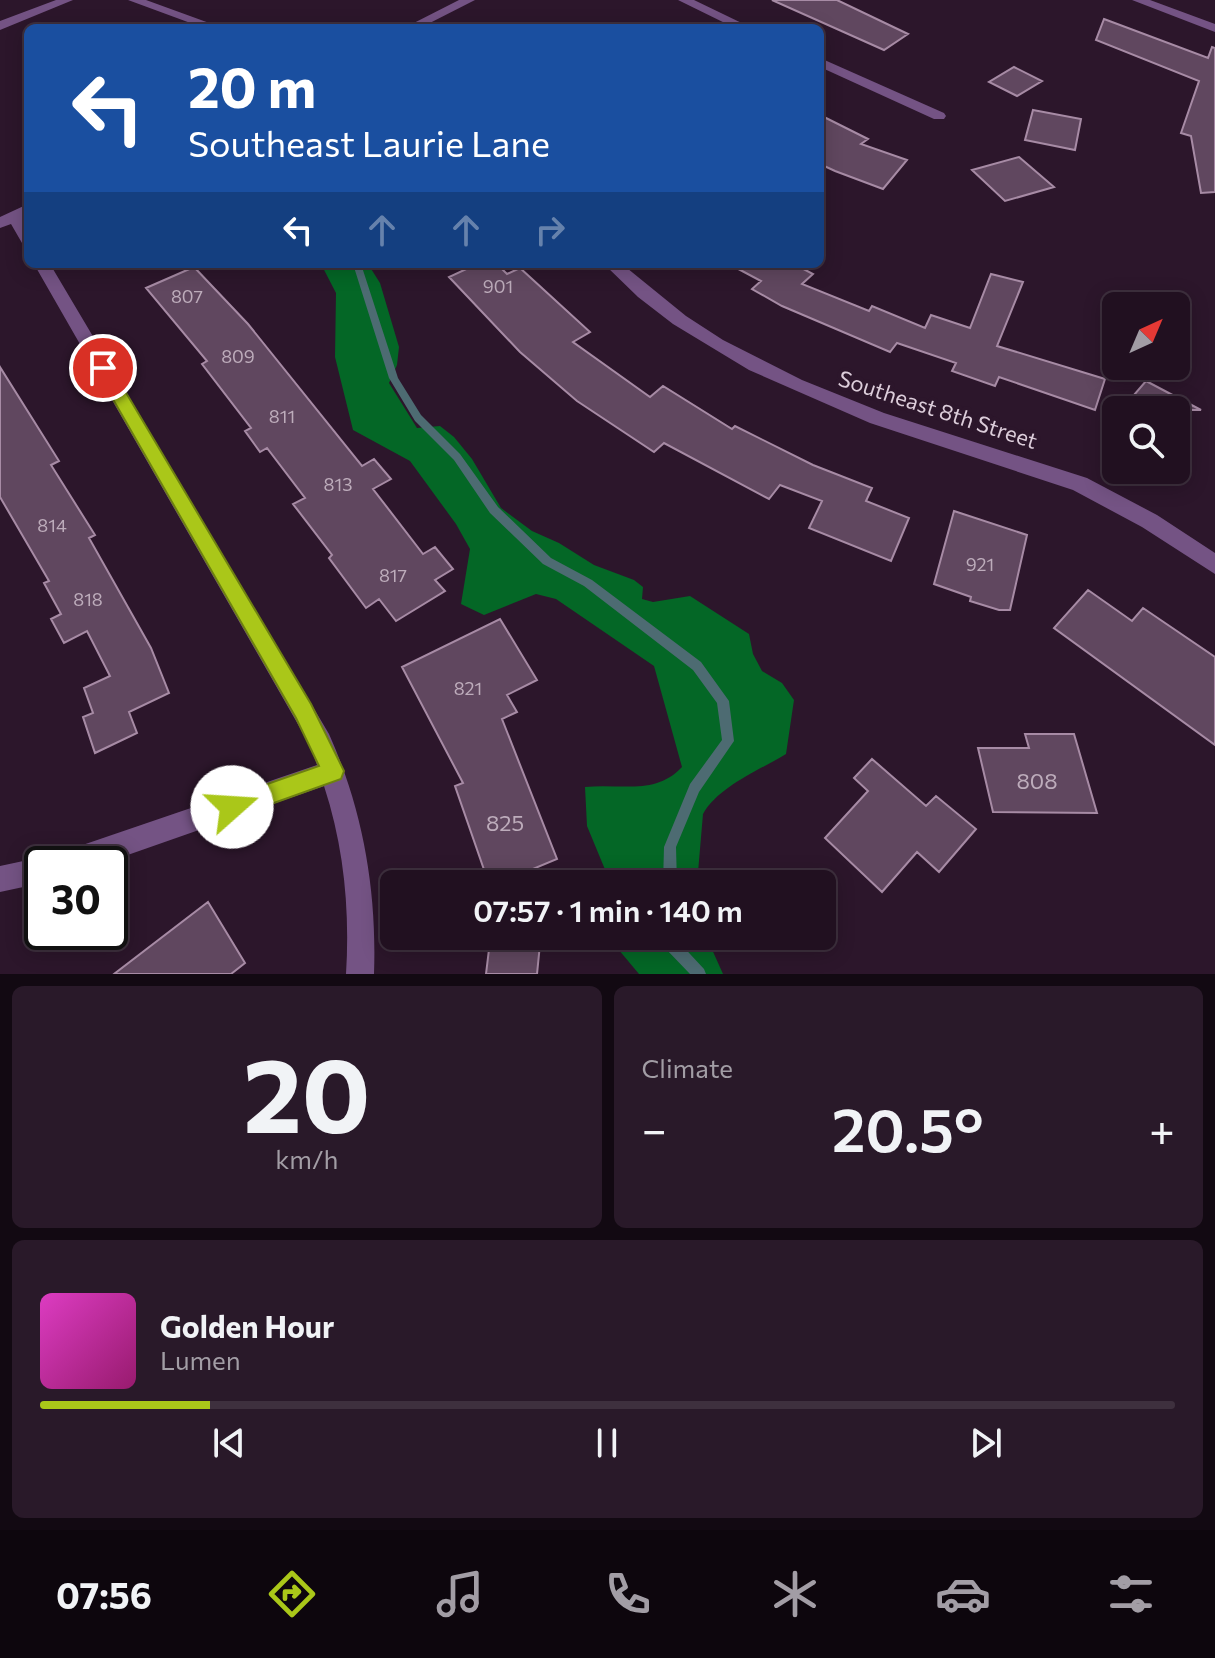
<!DOCTYPE html>
<meta charset="utf-8">
<style>
:root{--surface:#211020;--page:#291929;--text:#f1f3f6;--muted:#a29da5;--line:#3e303e;--accent:#aac719}
body{margin:0;font-family:Commissioner,sans-serif;background:var(--page);color:var(--text);height:100vh;display:flex;flex-direction:column;font-size:30px;white-space:nowrap}
*{box-sizing:border-box;margin:0}
p{font-size:26px;color:var(--muted)}
.icon{flex:none;width:44px;height:44px;fill:none;stroke:currentColor;stroke-width:2;stroke-linecap:round;stroke-linejoin:round}
.map{position:relative;height:974px;overflow:hidden}
.details{display:flex;flex-direction:column;gap:12px;padding:12px;background:#120912;flex:1}
.details>*{flex:none}
.top-card{position:absolute;left:24px;top:24px;width:800px;height:244px;border-radius:12px;box-shadow:0 4px 20px #0003,0 0 0 2px var(--line);background:#1a4fa0;color:#fff;overflow:hidden}
.needle{width:52px;rotate:44deg}
.controls{position:absolute;left:1102px;top:292px;display:grid;gap:16px}
.controls a{display:grid;place-items:center;width:88px;height:88px;border-radius:12px;background:var(--surface);box-shadow:0 4px 20px #0003,0 0 0 2px var(--line);font-size:40px}
.speed{position:absolute;left:24px;top:846px;display:flex;gap:16px;font-size:40px;font-weight:700;text-align:center}
.speed>*{display:grid;place-content:center;width:104px;height:104px;border-radius:50%;background:var(--surface);box-shadow:0 4px 20px #0003,0 0 0 2px var(--line);line-height:1}
.speed .limit{border:4px solid #111;border-radius:12px;background:#fff;color:#111}
.pin{position:absolute;display:grid;place-items:center;width:68px;height:68px;color:#fff;margin:-34px;border:4px solid #fff;border-radius:50%;box-shadow:0 2px 8px #0007}
.me{position:absolute;width:88px;margin:-44px;rotate:71deg;stroke-linejoin:round;filter:drop-shadow(0 0 6px #0008)}
.turn{display:flex;align-items:center;gap:28px;height:168px;padding:0 32px;font-size:36px}
.turn .icon{width:104px;height:104px;stroke-width:2.5}
.turn b{display:block;font-size:56px;line-height:68px}
.lanes{display:flex;align-items:center;height:76px;padding:0 32px;background:#0003;justify-content:center;gap:40px;direction:ltr}
.lanes .off{opacity:.35}
.big{font-size:60px;font-weight:600;line-height:1.1}
.details .card{flex:1;display:flex;flex-direction:column;justify-content:center;gap:12px;min-width:0;padding:0 28px;border-radius:12px;background:var(--page)}
.details .dial{align-items:center;gap:0}
.dial b{font-size:104px;line-height:1}
.song{display:flex;align-items:center;gap:24px}
.cover{width:96px;height:96px;border-radius:12px;background:linear-gradient(135deg,hsl(310 70% 55%),hsl(320 70% 35%))}
.played{height:8px;border-radius:4px;background:linear-gradient(90deg,var(--accent) 15%,var(--line) 15%)}
.keys{display:flex;justify-content:space-around;direction:ltr}
.heat{display:flex;justify-content:space-between;align-items:center;font-size:44px;direction:ltr}
.details .tiles{flex:1;display:grid;gap:12px;grid-template-columns:1fr 1fr}
.card:last-child{grid-column:span 2}
.trip{position:absolute;left:380px;top:870px;width:456px;height:80px;border-radius:12px;background:var(--surface);box-shadow:0 4px 20px #0003,0 0 0 2px var(--line);font-weight:600;line-height:80px;text-align:center}
.dock{display:flex;height:128px;justify-content:space-around;align-items:center;background:#0d060d;color:var(--muted)}
.dock .icon{width:56px;height:56px}
.dock .active{color:var(--accent)}
.dock b{font-size:36px;color:var(--text)}
.map>svg:first-child{display:block}
</style>
<div class="map">
<svg width="1215" height="974" viewBox="0 0 1215 974">
<rect width="100%" height="100%" fill="#2c162b"/>
<path fill="#046726" d="M321 264H368L380 283 399 347 397 365 389 383 417 428 440 426 454 437 472 459 501 508 532 531 559 543 594 565 634 580 643 587 642 599 653 602 690 596 749 634 753 654 762 671 782 683 794 700 786 754C760 770 719 786 703 814L697 884H611L587 826 585 787C620 783 655 796 682 767L654 666 556 599 536 594 484 615 461 604 470 549 456 524 410 461 353 430 335 357 336 293Z
M613 936H706L723 974H639L613 943Z"/>
<g fill="none" stroke-linecap="round" stroke-linejoin="round">
<path fill="#4d6b72" fill-rule="evenodd" d="M353 264H361L398 378 421 415 460 454 498 507 551 558 592 580 701 662 729 701 734 741 699 792 676 847 677 884H663L664 847 690 784 722 740 717 703 693 670 584 586 543 564 490 513 454 460 415 421 389 378Z
M663 936H677V940L704 969 706 974H690L665 948Z"/>
</g>
<path fill="#60475f" stroke="#a78ba5" stroke-width="2" d="M772 0H837L908 34 884 50Z
M1104 19 1208 58 1212 47 1215 48V192L1201 193 1191 136 1181 133 1199 81 1096 40Z
M1014 67 1042 81 1017 96 989 82Z
M1033 110 1081 119 1075 150 1025 140Z
M820 115 868 139 861 144 907 160 883 189 835 171 820 164Z
M1019 157 1054 187 1005 201 972 170Z
M477 264H497L507 274 520 268 590 332 573 342 650 397 663 386 732 429 735 426 813 465 872 488 866 501 909 518 891 561 809 528 822 501 780 485 769 499 664 443 654 452 577 401 520 352 449 277Z
M729 264H794L813 274 802 284 869 311 872 306 925 328 931 315 970 328 991 274 1023 282 997 346 1105 379 1095 410 999 377 995 386 952 371 956 363 897 343 890 352 782 306 752 289 761 281Z
M194 267 248 324 362 466 374 459 391 479 373 489 423 554 435 547 453 569 435 580 445 591 396 621 379 599 366 608 329 558 332 555 293 504 305 498 267 448 260 452 245 431 251 428 202 364 207 361 146 288Z
M0 367 59 461 51 465 95 535 89 538 151 648 169 693 129 712 137 733 95 753 83 717 93 713 84 688 110 676 87 631 64 643 51 619 61 614 44 583 49 581 0 497Z
M1146 381 1201 410H1121Z
M954 511 1027 535 1010 610H999L970 601 971 597 934 584Z
M1088 590 1132 621 1143 608 1215 657V745L1054 628Z
M500 619 537 680 507 695 517 712 502 719 557 859 497 884H489L455 786 463 783 402 667Z
M1025 734H1074L1097 813 993 812 978 748H1029Z
M872 759 926 806 936 796 976 829 939 872 917 852 882 892 825 838 868 791 854 778Z
M208 902 245 963 231 974H114Z
M490 941 540 944 537 974H486Z"/>
<g fill="none" stroke-linecap="round" stroke-linejoin="round">
<path fill="#745384" fill-rule="evenodd" d="M56 0H73L0 30V21Z
M128 0H146L223 28H204Z
M459 0H475L420 28H404Z
M678 0H694L752 28H735Z
M1132 0H1150L1215 24V32Z
M820 58 944 113 946 116 944 119H934L820 67Z
M28 204V215L23 218 28 225V244L22 243 11 224 0 228V217Z
M34 264H50L329 734C363 810 377 891 374 974H346C350 910 344 847 324 786L102 864H42V883L0 892V866L42 857 52 864 56 855 65 851 317 765 311 747Z
M604 264H622L686 316 723 340 802 380 884 413 1087 478 1157 515 1215 553V574L1142 527 1073 490 870 423 749 370 673 324 638 297Z"/>
</g>
<path fill="#aac719" stroke="#6e8110" stroke-width="2" d="M103 362 109 364 311 704 344 771 341 779 232 818 224 815 220 807 224 799 319 766 296 718 95 368Z"/>
<g text-anchor="middle" dominant-baseline="central" stroke-width="8" stroke-linejoin="round" paint-order="stroke">
<g font-size="18" fill="#bdacbb">
<text x="498" y="286">901</text>
<text x="187" y="296">807</text>
<text x="238" y="356">809</text>
<text x="282" y="416">811</text>
<text x="338" y="484">813</text>
<text x="52" y="525">814</text>
<text x="980" y="564">921</text>
<text x="393" y="575">817</text>
<text x="88" y="599">818</text>
<text x="468" y="688">821</text>
</g>
<g font-size="22" fill="#dccdda" stroke="#2c162b">
<text transform="translate(938 409) rotate(18)">Southeast 8th Street</text>
</g>
<g font-size="22" fill="#bdacbb">
<text x="1037" y="780">808</text>
<text x="505" y="822">825</text>
</g>
</g>
</svg>
<div class="controls">
<a><svg class="needle" viewBox="-14 -14 28 28"><path d="M0-13l5 13h-10z" fill="#e53935"/><path d="M0 13l5-13h-10z" fill="#a29da5"/></svg></a>
<a><svg class="icon" aria-label="search" viewBox="0 0 24 24"><circle cx="10" cy="10" r="6"/><path d="M15 15l6 6"/></svg></a>
</div>
<div class="speed"><div class="limit">30</div></div>
<div class="pin" style="left:103px;top:368px;background:#d93025"><svg class="icon" aria-label="arrive" viewBox="0 0 24 24"><path d="M6 21V4h12l-3 4 3 4H6"/></svg></div>
<svg class="me" style="left:232px;top:807px" viewBox="-20 -20 40 40"><circle r="19" fill="#fff"/><path d="M0-13L10 11 0 6-10 11z" fill="#aac719"/></svg>
<div class="trip">07:57 · 1 min · 140 m</div>
<div class="top-card">
<div class="turn"><svg class="icon" aria-label="left" viewBox="0 0 24 24"><path d="M17 20v-9H6M10 6l-5 5 5 5"/></svg><div><b>20 m</b>Southeast Laurie Lane</div></div>
<div class="lanes"><svg class="icon" aria-label="left" viewBox="0 0 24 24"><path d="M17 20v-9H6M10 6l-5 5 5 5"/></svg><svg class="icon off" aria-label="ahead" viewBox="0 0 24 24"><path d="M12 20V5M6 11l6-6 6 6"/></svg><svg class="icon off" aria-label="ahead" viewBox="0 0 24 24"><path d="M12 20V5M6 11l6-6 6 6"/></svg><svg class="icon off" aria-label="right" viewBox="0 0 24 24"><path d="M7 20v-9h11M14 6l5 5-5 5"/></svg></div>
</div>
</div>
<section class="details">
<div class="tiles">
<div class="card dial"><b>20</b><p>km/h</p></div>
<div class="card"><p>Climate</p>
<div class="heat"><a>−</a><b class="big">20.5°</b><a>+</a></div>
</div>
<div class="card">
<div class="song"><i class="cover"></i><div><b>Golden Hour</b><p>Lumen</p></div></div>
<div class="played"></div>
<div class="keys"><svg class="icon" aria-label="previous" viewBox="0 0 24 24"><path d="M18 5L8 12l10 7zM5 5v14"/></svg><svg class="icon" aria-label="pause" viewBox="0 0 24 24"><path d="M8 5v14M16 5v14"/></svg><svg class="icon" aria-label="next" viewBox="0 0 24 24"><path d="M6 5l10 7-10 7zM19 5v14"/></svg></div>
</div>
</div>
</section>
<nav class="dock">
<b>07:56</b>
<svg class="icon active" aria-label="directions" viewBox="0 0 24 24"><path d="M12 3l9 9-9 9-9-9zM9 14v-3h6M13 9l2 2-2 2"/></svg>
<svg class="icon" aria-label="music" viewBox="0 0 24 24"><path d="M9 18V5l10-2v13"/><circle cx="6" cy="18" r="3"/><circle cx="16" cy="16" r="3"/></svg>
<svg class="icon" aria-label="phone" viewBox="0 0 24 24"><path d="M5 4h4l2 5-3 2q2 4 5 5l2-3 5 2v4C11 20 4 13 5 4z"/></svg>
<svg class="icon" aria-label="climate" viewBox="0 0 24 24"><path d="M12 3v18M4 7l16 10M4 17L20 7"/></svg>
<svg class="icon" aria-label="car" viewBox="0 0 24 24"><path d="M5 17H2v-5l4-1 3-4h7l3 4 3 1v5h-3M9 17h6M6 11h13"/><circle cx="7" cy="17" r="2"/><circle cx="17" cy="17" r="2"/></svg>
<svg class="icon" aria-label="filters" viewBox="0 0 24 24"><path d="M4 7h16M4 17h16"/><circle cx="9" cy="7" r="2"/><circle cx="15" cy="17" r="2"/></svg>
</nav>
